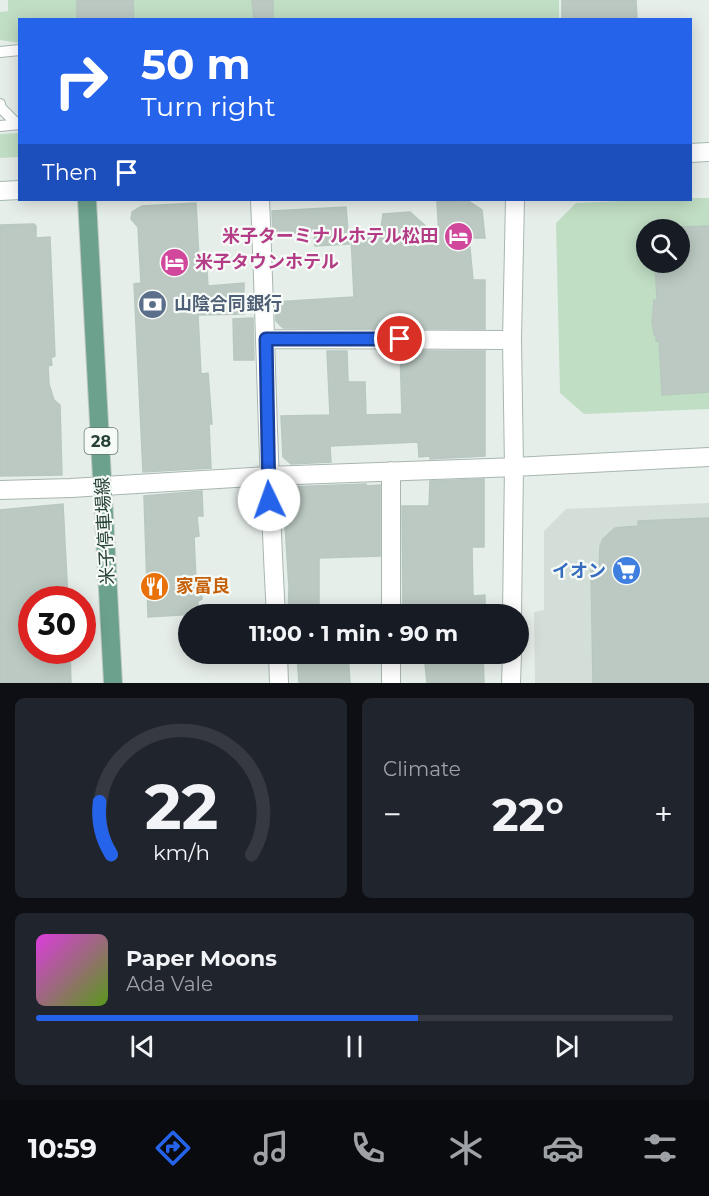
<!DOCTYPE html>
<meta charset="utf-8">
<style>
:root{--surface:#171b24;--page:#20242c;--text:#f1f3f6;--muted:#9ea1a6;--line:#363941;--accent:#2563eb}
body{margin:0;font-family:Montserrat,"Noto Sans JP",sans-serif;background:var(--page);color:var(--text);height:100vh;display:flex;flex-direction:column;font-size:22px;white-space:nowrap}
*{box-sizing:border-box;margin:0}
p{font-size:20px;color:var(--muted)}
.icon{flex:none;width:33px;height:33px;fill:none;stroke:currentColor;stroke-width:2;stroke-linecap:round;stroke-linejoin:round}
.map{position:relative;height:683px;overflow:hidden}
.panel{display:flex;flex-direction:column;gap:15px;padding:15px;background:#0d0f14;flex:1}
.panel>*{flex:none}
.hud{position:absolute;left:18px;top:18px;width:674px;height:183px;border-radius:0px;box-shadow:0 3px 15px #0003;background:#2563eb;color:#fff;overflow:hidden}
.fabs{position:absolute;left:636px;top:219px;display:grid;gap:12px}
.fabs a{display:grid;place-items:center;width:54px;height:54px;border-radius:50%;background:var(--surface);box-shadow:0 3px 15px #0003;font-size:30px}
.speed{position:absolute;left:18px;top:586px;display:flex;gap:12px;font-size:30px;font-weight:700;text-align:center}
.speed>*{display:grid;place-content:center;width:78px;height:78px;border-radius:50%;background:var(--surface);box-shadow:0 3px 15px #0003;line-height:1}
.speed .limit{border:9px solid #d22;background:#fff;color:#111}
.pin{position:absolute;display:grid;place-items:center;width:51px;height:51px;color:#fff;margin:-26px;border:3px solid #fff;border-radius:50%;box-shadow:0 2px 6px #0007}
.me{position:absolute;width:66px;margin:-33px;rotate:357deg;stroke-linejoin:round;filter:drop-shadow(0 0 4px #0008)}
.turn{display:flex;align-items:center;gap:21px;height:126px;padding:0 24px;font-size:27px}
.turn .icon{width:78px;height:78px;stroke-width:2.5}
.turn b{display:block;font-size:42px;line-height:51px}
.then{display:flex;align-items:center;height:57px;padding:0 24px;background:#0003;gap:12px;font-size:22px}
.big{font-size:45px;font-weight:700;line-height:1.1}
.panel .widget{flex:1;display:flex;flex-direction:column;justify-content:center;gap:9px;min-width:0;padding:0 21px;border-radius:9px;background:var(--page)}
.panel .dial{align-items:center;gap:0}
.dial svg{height:156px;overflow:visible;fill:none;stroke:var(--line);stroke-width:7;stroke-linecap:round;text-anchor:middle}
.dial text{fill:var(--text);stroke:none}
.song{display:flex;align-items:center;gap:18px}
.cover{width:72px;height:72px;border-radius:9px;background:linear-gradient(135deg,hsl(300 70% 55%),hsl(90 70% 35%))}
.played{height:6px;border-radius:3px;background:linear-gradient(90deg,var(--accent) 60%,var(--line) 60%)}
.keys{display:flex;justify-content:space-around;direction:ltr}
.heat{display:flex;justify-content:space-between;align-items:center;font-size:33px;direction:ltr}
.panel .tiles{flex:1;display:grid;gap:15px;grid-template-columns:1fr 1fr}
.widget:last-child{grid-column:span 2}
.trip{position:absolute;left:178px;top:604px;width:351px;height:60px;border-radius:30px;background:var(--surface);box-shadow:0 3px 15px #0003;font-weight:700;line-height:60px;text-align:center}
.dock{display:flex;height:96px;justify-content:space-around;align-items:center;background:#090b0e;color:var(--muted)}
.dock .icon{width:42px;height:42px}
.dock .on{color:var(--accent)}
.dock b{font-size:27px;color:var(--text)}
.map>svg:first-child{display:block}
</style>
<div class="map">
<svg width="709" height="683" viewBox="0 0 709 683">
<rect width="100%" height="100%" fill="#e6eeea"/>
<path fill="#d4ded8" d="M709 503V683H535L534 612 544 610V531L566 509Z"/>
<path fill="#c0dec4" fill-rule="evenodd" d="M8 0H559V19L20 20 19 43 0 40V12L8 11Z
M19 133V157L0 158V134Z
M690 198H709V409L584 414 560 393 556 223 576 203ZM646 230H680V262H646Z"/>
<path fill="#bbc9c2" stroke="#b8c8c0" stroke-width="1.5" d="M77 0H133L134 20H77Z
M252 0H273V20H254Z
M562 0H636L637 20H562Z
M467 200 482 210 485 238H469L473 280H485V329L283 328 276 321 275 302 354 297 351 236 380 235 383 214 410 212 439 238 437 202Z
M196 203 199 258H206L208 286 244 283V314L198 315 201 374 208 373 212 424H209L211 468 143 472 134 284 141 283 138 227 131 219 132 212 142 206Z
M346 207 349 244 315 246 314 231 273 236 272 211Z
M34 224 36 226V238L50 237 55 356 51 358 52 365 48 366 49 384 54 400 60 405 62 475 0 476V225Z
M709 226V392L662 395 659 340 656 341V335H654L652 322 654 300H657L655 262H680V227Z
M253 318 254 360H234L233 319Z
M327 351H347L348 382H365L366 415 402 414 400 351H485V456L430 459V456L419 457 418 442 330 446 331 462 291 464 283 457 281 416 330 415Z
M484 479V547H472L473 596 485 595V615H403L402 506H429L430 481Z
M366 484 367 486 380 485V556L319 558V615H288L289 588 283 493H289L288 487Z
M202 491 203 516H197L199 536 194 537 196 579 200 578 202 599 198 601V614L148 617 144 496Z
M63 504 68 600H32V651H70L71 683H0V510Z
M709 518V683H593L591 571 599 570 600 546 603 539 615 528 638 526V521Z
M297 654H348L350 683H299Z
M424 654H483L484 683H427Z"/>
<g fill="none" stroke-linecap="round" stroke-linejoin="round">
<defs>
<path id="service" d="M0 52 20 50
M0 104 1 108 17 124
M0 126 20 124"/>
<path id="minor" d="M260 200C266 338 268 477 276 615
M266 339 512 340
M0 490 71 488 268 476 514 467
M391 615V471
M278 654 279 683
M391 683V654"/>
<path id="tertiary" d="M515 200 512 340 514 467 709 457
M512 615 514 467
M511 683 512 654"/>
<path id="secondary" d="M690 153 709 152
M0 191 20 190"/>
<path id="primary" d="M87 200 113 683"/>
</defs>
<use href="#service" stroke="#a8b6b0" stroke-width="12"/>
<use href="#minor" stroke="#a8b6b0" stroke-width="20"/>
<use href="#tertiary" stroke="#a8b6b0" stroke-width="20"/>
<use href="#secondary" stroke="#a5bab0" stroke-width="20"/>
<use href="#primary" stroke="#c2cac6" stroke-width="20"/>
<use href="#service" stroke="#fff" stroke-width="10"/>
<use href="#minor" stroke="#fff" stroke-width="18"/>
<use href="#tertiary" stroke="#fff" stroke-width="18"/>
<use href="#secondary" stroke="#fff" stroke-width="18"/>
<use href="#primary" stroke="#6ca28d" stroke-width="18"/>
</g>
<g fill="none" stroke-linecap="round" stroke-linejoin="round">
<defs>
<path id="route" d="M269 500 266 339H400"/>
</defs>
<use href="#route" stroke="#184099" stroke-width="15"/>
<use href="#route" stroke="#2563eb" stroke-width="10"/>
</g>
<defs>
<symbol id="hotel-disc" viewBox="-11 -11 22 22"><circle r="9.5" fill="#d1479c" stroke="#f7fbf8"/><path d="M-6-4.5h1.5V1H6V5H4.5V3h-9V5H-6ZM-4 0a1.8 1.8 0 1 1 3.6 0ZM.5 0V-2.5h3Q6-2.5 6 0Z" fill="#fff"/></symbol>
<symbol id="bank-disc" viewBox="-11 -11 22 22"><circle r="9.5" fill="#5c6f8a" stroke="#f7fbf8"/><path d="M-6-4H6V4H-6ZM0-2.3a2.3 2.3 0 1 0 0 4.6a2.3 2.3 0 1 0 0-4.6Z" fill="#fff"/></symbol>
<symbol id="supermarket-disc" viewBox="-11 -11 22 22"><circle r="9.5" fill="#3f7fe0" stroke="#f7fbf8"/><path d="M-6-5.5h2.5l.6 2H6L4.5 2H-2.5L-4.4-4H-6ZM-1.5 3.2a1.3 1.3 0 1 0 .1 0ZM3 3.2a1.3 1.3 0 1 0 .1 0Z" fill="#fff"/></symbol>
<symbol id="restaurant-disc" viewBox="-11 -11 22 22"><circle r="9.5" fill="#e8710a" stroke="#f7fbf8"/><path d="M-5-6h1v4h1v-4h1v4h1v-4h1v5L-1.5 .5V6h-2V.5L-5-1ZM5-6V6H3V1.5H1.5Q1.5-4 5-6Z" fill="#fff"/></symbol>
</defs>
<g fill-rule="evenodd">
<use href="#hotel-disc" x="442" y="220" width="33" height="33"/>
<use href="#hotel-disc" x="158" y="246" width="33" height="33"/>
<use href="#bank-disc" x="136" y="288" width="33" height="33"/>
<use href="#supermarket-disc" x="610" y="554" width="33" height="33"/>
<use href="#restaurant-disc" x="138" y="570" width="33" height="33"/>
</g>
<g text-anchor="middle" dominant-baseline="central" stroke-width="4.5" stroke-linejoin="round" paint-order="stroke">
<rect fill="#f7fbf8" stroke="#647870" stroke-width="1.5" x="84.5" y="428" width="33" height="26" rx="4.5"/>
<g font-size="16" font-weight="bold" fill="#254035">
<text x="101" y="441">28</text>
</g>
<g font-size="18" font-weight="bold" fill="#b23c85" stroke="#f7fbf8" text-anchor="end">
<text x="438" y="236">米子ターミナルホテル松田</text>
<text x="195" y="262" text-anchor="start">米子タウンホテル</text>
</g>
<g font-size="18" font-weight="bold" fill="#4e5e75" stroke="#f7fbf8" text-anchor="start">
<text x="174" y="304">山陰合同銀行</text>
</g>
<g font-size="18" fill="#254035" stroke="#f7fbf8">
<text transform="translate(105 531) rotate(-93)">米子停車場線</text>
</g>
<g font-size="18" font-weight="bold" fill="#366cbe" stroke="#f7fbf8" text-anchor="end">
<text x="606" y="571">イオン</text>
</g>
<g font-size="18" font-weight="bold" fill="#c56008" stroke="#f7fbf8" text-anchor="start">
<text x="176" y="586">家富良</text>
</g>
</g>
</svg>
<div class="fabs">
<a><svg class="icon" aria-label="search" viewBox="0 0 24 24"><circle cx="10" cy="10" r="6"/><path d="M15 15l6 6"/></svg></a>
</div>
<div class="speed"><div class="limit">30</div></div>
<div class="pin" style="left:400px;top:339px;background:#d93025"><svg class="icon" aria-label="arrive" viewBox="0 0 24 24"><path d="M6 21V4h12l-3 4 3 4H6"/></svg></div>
<svg class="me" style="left:269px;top:500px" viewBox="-20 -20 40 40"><circle r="19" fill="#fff"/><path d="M0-13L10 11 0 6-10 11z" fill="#2563eb"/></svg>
<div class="trip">11:00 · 1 min · 90 m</div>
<div class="hud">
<div class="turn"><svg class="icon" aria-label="right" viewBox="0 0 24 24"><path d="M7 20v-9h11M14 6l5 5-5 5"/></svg><div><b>50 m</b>Turn right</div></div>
<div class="then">Then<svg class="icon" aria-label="arrive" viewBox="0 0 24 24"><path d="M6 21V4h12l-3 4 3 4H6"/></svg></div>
</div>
</div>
<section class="panel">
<div class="tiles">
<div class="widget dial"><svg viewBox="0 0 100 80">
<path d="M14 69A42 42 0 1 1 86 69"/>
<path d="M14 69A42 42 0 0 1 8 42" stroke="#2563eb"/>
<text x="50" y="56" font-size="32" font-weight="700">22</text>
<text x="50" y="72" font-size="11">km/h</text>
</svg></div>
<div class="widget"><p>Climate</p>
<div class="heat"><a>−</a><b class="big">22°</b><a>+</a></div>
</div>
<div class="widget">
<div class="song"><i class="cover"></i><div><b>Paper Moons</b><p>Ada Vale</p></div></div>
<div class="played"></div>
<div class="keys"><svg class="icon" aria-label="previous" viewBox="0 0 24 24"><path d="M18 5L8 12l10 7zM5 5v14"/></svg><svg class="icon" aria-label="pause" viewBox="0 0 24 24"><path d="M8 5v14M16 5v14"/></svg><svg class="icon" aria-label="next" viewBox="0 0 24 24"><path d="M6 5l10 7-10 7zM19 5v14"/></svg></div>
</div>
</div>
</section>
<nav class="dock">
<b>10:59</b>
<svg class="icon on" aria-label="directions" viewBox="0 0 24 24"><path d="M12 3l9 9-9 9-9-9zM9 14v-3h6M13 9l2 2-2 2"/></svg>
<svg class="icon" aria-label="music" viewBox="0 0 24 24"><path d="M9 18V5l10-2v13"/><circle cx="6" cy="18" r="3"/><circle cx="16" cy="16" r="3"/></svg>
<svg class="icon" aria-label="phone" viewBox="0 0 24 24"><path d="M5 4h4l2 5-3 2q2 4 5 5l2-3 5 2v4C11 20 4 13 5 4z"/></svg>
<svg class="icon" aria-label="climate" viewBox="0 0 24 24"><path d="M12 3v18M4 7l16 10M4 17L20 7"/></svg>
<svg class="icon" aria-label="car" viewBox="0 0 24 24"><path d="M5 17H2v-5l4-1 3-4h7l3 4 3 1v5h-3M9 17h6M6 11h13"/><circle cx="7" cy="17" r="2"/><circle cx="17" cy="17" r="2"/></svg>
<svg class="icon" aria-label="filters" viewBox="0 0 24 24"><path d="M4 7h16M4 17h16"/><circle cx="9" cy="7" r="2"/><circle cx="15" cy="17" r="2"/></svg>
</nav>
